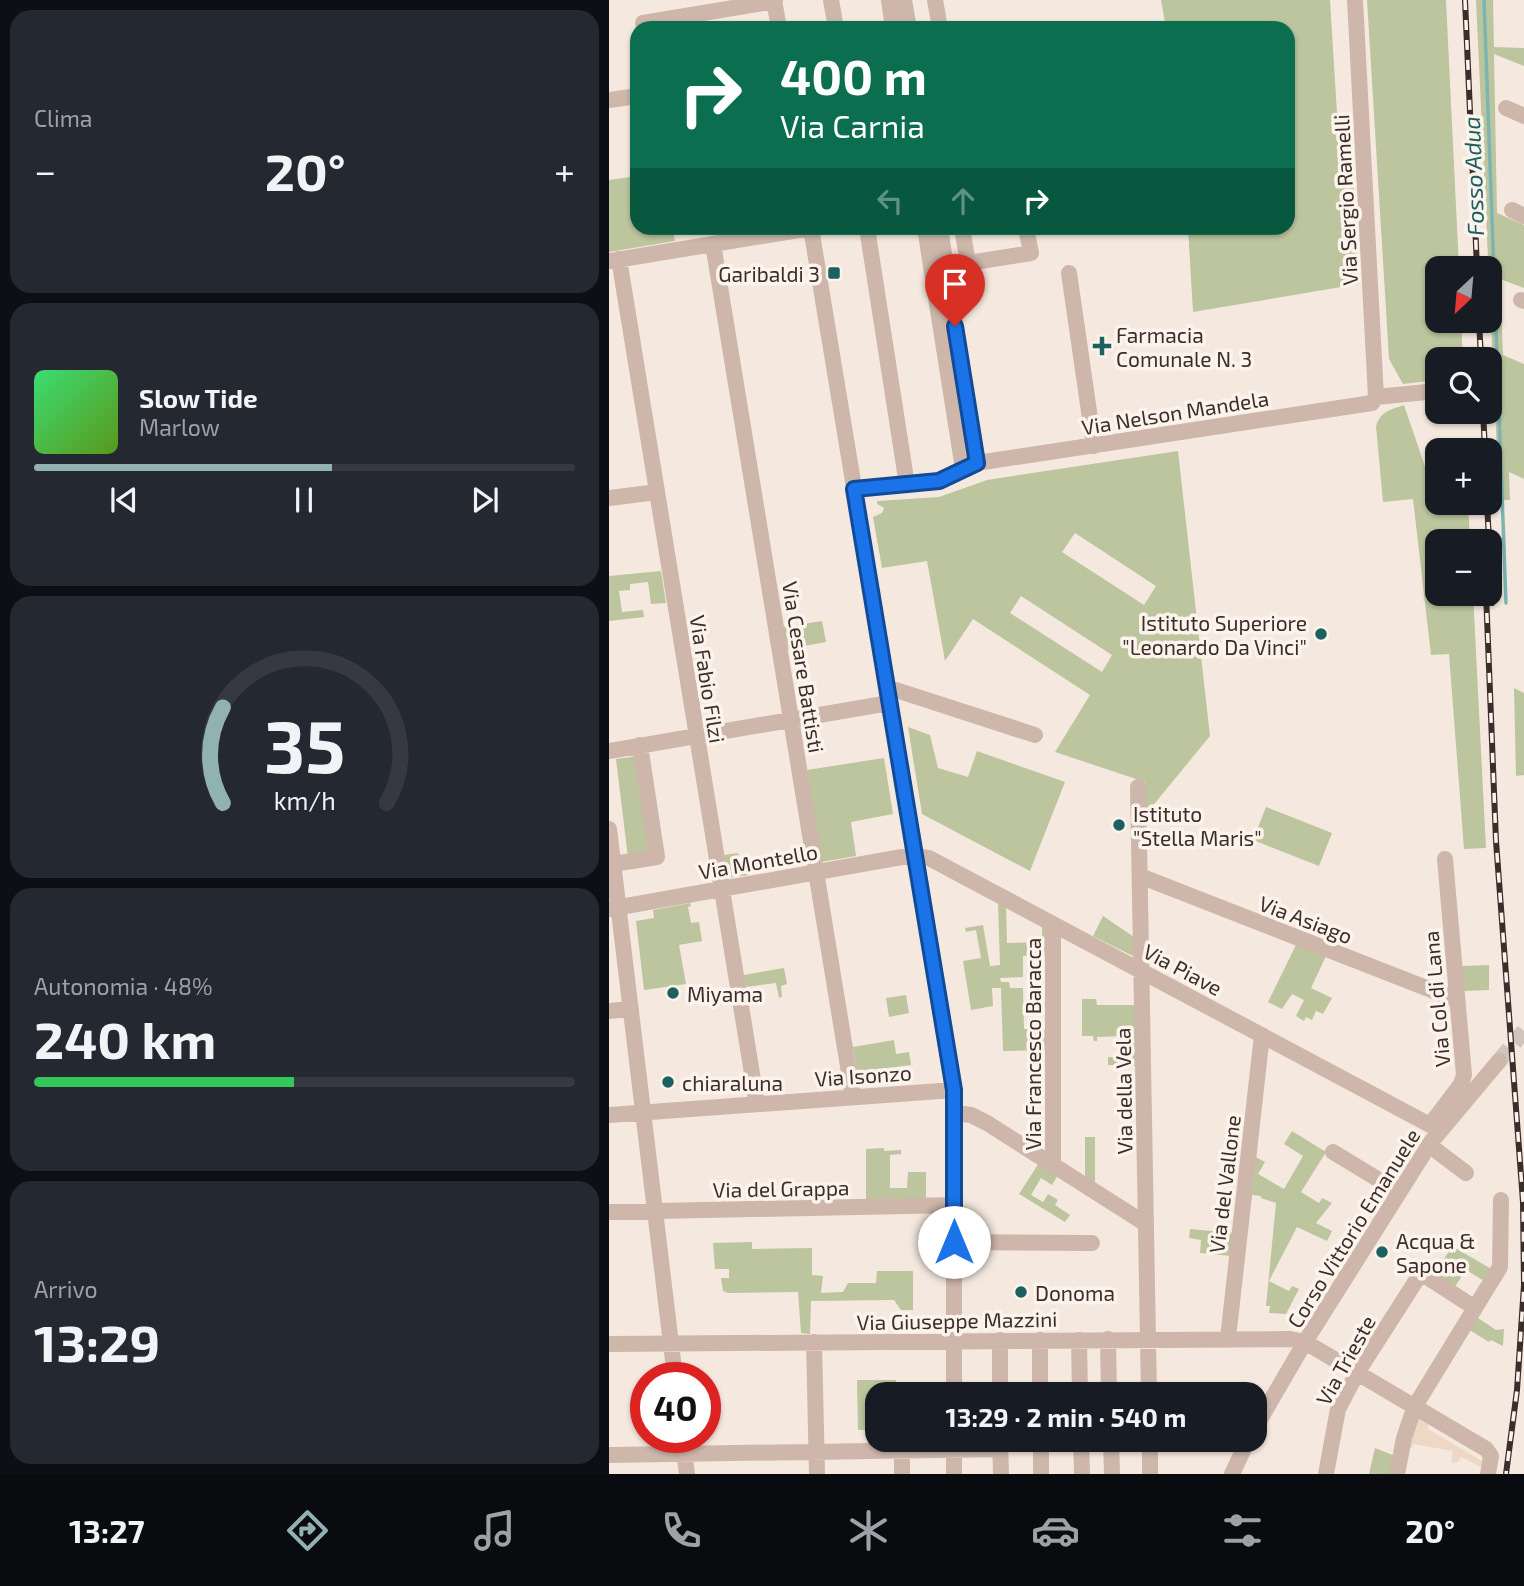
<!DOCTYPE html>
<html lang="it">
<meta charset="utf-8">
<style>
:root{--surface:#171b24;--page:#242831;--text:#f1f3f6;--muted:#9ea1a6;--line:#363941;--accent:#91b1b2}
body{margin:0;font-family:"Exo 2",sans-serif;background:var(--page);color:var(--text);height:100vh;display:flex;flex-direction:column;font-size:26px;white-space:nowrap}
*{box-sizing:border-box;margin:0}
p{font-size:23px;color:var(--muted)}
.icon{flex:none;width:38px;height:38px;fill:none;stroke:currentColor;stroke-width:2;stroke-linecap:round;stroke-linejoin:round}
.map{position:relative;flex:1;overflow:hidden}
.sheet{display:flex;flex-direction:column;gap:10px;padding:10px;background:#0d0f14;width:609px}
.sheet>*{flex:none}
.guide{position:absolute;left:21px;top:21px;width:665px;height:214px;border-radius:21px;box-shadow:0 2px 5px #0004;background:#0b6e4f;color:#fff;overflow:hidden}
.needle{width:46px;rotate:206deg}
.fabs{position:absolute;left:816px;top:256px;display:grid;gap:14px}
.fabs a{display:grid;place-items:center;width:77px;height:77px;border-radius:14px;background:var(--surface);box-shadow:0 2px 5px #0004;font-size:35px}
.speed{position:absolute;left:21px;top:1362px;display:flex;gap:14px;font-size:35px;font-weight:700;text-align:center}
.speed>*{display:grid;place-content:center;width:91px;height:91px;border-radius:50%;background:var(--surface);box-shadow:0 2px 5px #0004;line-height:1}
.speed .limit{border:10px solid #d22;background:#fff;color:#111}
.pin{position:absolute;display:grid;place-items:center;width:60px;height:60px;color:#fff;margin:-72px -30px;border-radius:50% 50% 50% 0;rotate:-45deg;box-shadow:0 0 7px #0007}
.pin .icon{rotate:45deg}
.me{position:absolute;width:77px;margin:-38px;rotate:0deg;stroke-linejoin:round;filter:drop-shadow(0 0 5px #0008)}
.turn{display:flex;align-items:center;gap:24px;height:147px;padding:0 35px;font-size:32px}
.turn .icon{width:91px;height:91px;stroke-width:2.5}
.turn b{display:block;font-size:49px;line-height:60px}
.lanes{display:flex;align-items:center;height:66px;padding:0 35px;background:#0003;justify-content:center;gap:35px;direction:ltr}
.lanes .off{opacity:.35}
.big{font-size:52px;font-weight:700;line-height:1.1}
.sheet .tile{flex:1;display:flex;flex-direction:column;justify-content:center;gap:10px;min-width:0;padding:0 24px;border-radius:21px;background:var(--page)}
.sheet .dial{align-items:center;gap:0}
.dial svg{height:182px;overflow:visible;fill:none;stroke:var(--line);stroke-width:7;stroke-linecap:round;text-anchor:middle}
.dial text{fill:var(--text);stroke:none}
.song{display:flex;align-items:center;gap:21px}
.cover{width:84px;height:84px;border-radius:10px;background:linear-gradient(135deg,hsl(140 70% 55%),hsl(90 70% 35%))}
.played{height:7px;border-radius:4px;background:linear-gradient(90deg,var(--accent) 55%,var(--line) 55%)}
.keys{display:flex;justify-content:space-around;direction:ltr}
.heat{display:flex;justify-content:space-between;align-items:center;font-size:38px;direction:ltr}
.charge{height:10px;border-radius:5px;background:linear-gradient(90deg,#34c759 48%,var(--line) 0)}
.trip{position:absolute;left:256px;top:1382px;width:402px;height:70px;border-radius:21px;background:var(--surface);box-shadow:0 2px 5px #0004;font-weight:700;line-height:70px;text-align:center}
.menu{display:flex;height:112px;justify-content:space-around;align-items:center;background:#090b0e;color:var(--muted)}
.menu .icon{width:49px;height:49px}
.menu .on{color:var(--accent)}
.menu b{font-size:32px;color:var(--text)}
main{display:flex;flex:1;min-height:0}
.map>svg:first-child{display:block}
</style>
<main>
<section class="sheet">
<div class="tile"><p>Clima</p>
<div class="heat"><a>−</a><b class="big">20°</b><a>+</a></div>
</div>
<div class="tile">
<div class="song"><i class="cover"></i><div><b>Slow Tide</b><p>Marlow</p></div></div>
<div class="played"></div>
<div class="keys"><svg class="icon" aria-label="previous" viewBox="0 0 24 24"><path d="M18 5L8 12l10 7zM5 5v14"/></svg><svg class="icon" aria-label="pause" viewBox="0 0 24 24"><path d="M8 5v14M16 5v14"/></svg><svg class="icon" aria-label="next" viewBox="0 0 24 24"><path d="M6 5l10 7-10 7zM19 5v14"/></svg></div>
</div>
<div class="tile dial"><svg viewBox="0 0 100 80">
<path d="M14 69A42 42 0 1 1 86 69"/>
<path d="M14 69A42 42 0 0 1 14 27" stroke="#91b1b2"/>
<text x="50" y="56" font-size="32" font-weight="700">35</text>
<text x="50" y="72" font-size="11">km/h</text>
</svg></div>
<div class="tile"><p>Autonomia · 48%</p><b class="big">240 km</b><div class="charge"></div></div>
<div class="tile"><p>Arrivo</p><b class="big">13:29</b></div>
</section>
<div class="map">
<svg width="915" height="1474" viewBox="0 0 915 1474">
<rect width="100%" height="100%" fill="#f5e9df"/>
<path fill="#bcc59d" fill-rule="evenodd" d="M552 0H721L730 146 742 144 750 284 584 312 579 228H679V28H557Z
M758 0H837L850 268H828V320H852L854 359H828V380L794 384 780 359Z
M867 0H884L885 47 915 48V66L885 54 888 213 915 225V288L891 279 894 355 915 364V479L900 472 901 500H894L890 495Z
M28 176V228H63L66 241 0 252V180Z
M795 405 826 496H828V502H859L861 541H828V593H864L877 848 855 849 840 654 822 655 804 499 774 502 767 426C772 411 781 410 795 405Z
M569 451 601 736 537 814 536 782 446 752 481 695 364 619 336 661 318 561 273 568 264 517 273 513 275 508 268 504V501L330 497 378 480ZM466 533 547 586 535 605 453 552ZM412 596 503 655 493 672 401 613Z
M52 571 57 603 42 604 39 582 21 584V590L10 591 13 612 34 610 35 617 0 621V576Z
M213 621 217 642 178 649 174 627Z
M905 688 915 693V775L907 776Z
M299 727 321 735 329 768 359 777 368 751 456 782 421 871 313 814Z
M29 756 43 854 19 858 7 759Z
M275 758 284 814 242 822 247 856 212 862 198 770Z
M657 807 723 833 710 866 644 840Z
M129 853 130 860 137 859 140 875 118 878 115 855Z
M389 902 397 906 398 943 433 942V925L437 927 438 955 414 956V977L391 978 392 982H400L401 988H414L415 1029 438 1030V1050L394 1051 392 988H383L384 1006 362 1010 354 961 372 958 367 930 357 932 356 928 374 925 381 966 391 965Z
M81 903 82 906 79 907 82 923 90 922 93 941 70 945 77 984 35 990 27 921 45 918 44 910Z
M494 916 525 937 524 956 484 936Z
M687 945 717 956 702 988 723 998 714 1014 707 1011 703 1020 697 1017 695 1021 687 1016 695 1000 683 994 673 1009 659 1002Z
M880 965V990L855 991 853 966Z
M175 968 178 984 172 986 173 997 170 998 167 983 137 987 134 975Z
M297 995 300 1013 280 1017 277 998Z
M473 999H487L488 1005H527L528 1066 499 1065V1057L517 1058 521 1054 515 1036 488 1037V1041H485L484 1036H473Z
M285 1040 287 1054 300 1052 302 1065 248 1072 244 1047Z
M683 1131 717 1152 692 1192 710 1203 713 1198 723 1203 707 1223 723 1231 718 1241 688 1227 660 1281 680 1291 683 1286 690 1289 677 1314 660 1313 661 1306H657L667 1203 652 1198V1196L643 1195 647 1157 656 1162 649 1174 675 1189 694 1156 675 1144Z
M476 1137H486V1183L476 1176Z
M275 1148V1151L292 1150V1154L281 1155V1188H298L299 1172H317V1199L257 1200V1149Z
M430 1163 449 1175 443 1185 432 1178 422 1195 434 1202 439 1194 449 1200 446 1205 461 1215 456 1222 410 1194Z
M581 1229 625 1233 622 1256 591 1253 592 1240 580 1238Z
M143 1242V1249L203 1248V1275L214 1276 212 1293 234 1292 239 1283H267L268 1271H304V1310H292L285 1300 202 1301 201 1334 192 1333 189 1292 119 1293 114 1291 112 1278H120V1269H106L104 1243Z
M843 1246 884 1270 877 1282 857 1270 845 1288 825 1275Z
M866 1316 887 1330 895 1329 894 1346 882 1340 880 1342 859 1329Z
M248 1380H287V1395H268V1440H295V1444H263V1430H249Z
M766 1448 786 1456 783 1474H760Z"/>
<path fill="#eed8c5" d="M811 1419 820 1424 819 1429 873 1461 872 1467 852 1457 848 1463 842 1462 844 1451 804 1444 803 1448 796 1447 803 1423Z"/>
<g fill="none" stroke-linecap="round" stroke-linejoin="round">
<path stroke="#7cb4b1" stroke-width="3.5" d="M875 0 897 603"/>
<path stroke="#d0c4bb" stroke-width="16" stroke-dasharray="16 8" stroke-linecap="butt" d="M890 1061 915 1031"/>
<path stroke="#ceb7aa" stroke-width="16" d="M165 0 170 28
M222 0 227 28
M280 0 284 28
M295 0 300 28
M326 0 331 28
M746 0 767 397
M34 23 166 1
M0 100 28 96
M897 108 915 116
M903 210 915 216
M202 228 345 1090V1395
M258 228 298 485
M316 228 354 469
M331 228 368 463
M353 228 359 263
M104 244 244 1097
M10 259 148 1104
M1 261 202 228
M328 268 422 253 417 228
M460 273 485 446
M912 300 915 301
M767 397 828 391
M245 489 330 481 368 463 763 403 767 397
M0 498 48 492
M278 691 287 690 426 735
M0 751 280 703
M529 787 540 1395
M0 829 66 1377
M4 864 48 857 31 745
M531 876 848 1000
M0 909 304 855 320 858 821 1125 834 1128
M0 1011 22 1009
M346 1113 362 1115 378 1123 537 1224
M0 1115 345 1090
M821 1125 852 1084 855 1075 836 859
M820 1145 857 1173
M724 1152 790 1192
M444 1164V930L446 925
M0 1212 346 1205
M345 1242 483 1243
M619 1338 653 1035
M499 1339 500 1395
M391 1340V1395
M431 1340V1395
M470 1340 471 1395
M205 1342 208 1474
M0 1344 681 1339 696 1342 877 1449 882 1456 879 1474
M646 1428 696 1342 822 1142 890 1061
M73 1437 78 1474
M391 1440 392 1474
M432 1440V1474
M472 1440 473 1474
M502 1440 503 1474
M541 1440V1474
M293 1449V1474
M0 1455 391 1449
M345 1474V1440
M623 1474 639 1440
M717 1474 729 1409 748 1373 812 1273 866 1308
M788 1474 795 1438 806 1406 891 1267 892 1200"/>
<defs>
<path id="rail" d="M856 0 868 268
M870 320 872 359
M874 411 876 450
M878 502 880 541
M880 541 883 603
M877 593 887 841 914 1202 915 1285 908 1390 897 1474"/>
</defs>
<use href="#rail" stroke="#3b2e2a" stroke-width="6"/>
<use href="#rail" stroke="#fbf3ec" stroke-width="3.5" stroke-dasharray="10" stroke-linecap="butt"/>
</g>
<g fill="none" stroke-linecap="round" stroke-linejoin="round">
<defs>
<path id="route" d="M345 1242V1090L245 489 330 481 368 463 346 326"/>
</defs>
<use href="#route" stroke="#114b97" stroke-width="18"/>
<use href="#route" stroke="#1a73e8" stroke-width="12"/>
</g>
<g fill="#1c605f" stroke="#fbf3ec" stroke-width="2.5">
<rect x="218" y="266" width="14" height="14" rx="3.5"/>
<path d="M489.5 335.5h7v7h7v7h-7v7h-7v-7h-7v-7h7z"/>
<circle cx="712" cy="634" r="7"/>
<circle cx="510" cy="825" r="7"/>
<circle cx="64" cy="993" r="7"/>
<circle cx="59" cy="1082" r="7"/>
<circle cx="773" cy="1252" r="7"/>
<circle cx="412" cy="1292" r="7"/>
</g>
<g text-anchor="middle" dominant-baseline="central" stroke-width="7" stroke-linejoin="round" paint-order="stroke">
<g font-size="21" fill="#3b2e2a" stroke="#fbf3ec">
<text transform="translate(736 200) rotate(-93)">Via Sergio Ramelli</text>
<text transform="translate(566 412) rotate(-9)">Via Nelson Mandela</text>
<text transform="translate(195 667) rotate(81)">Via Cesare Battisti</text>
<text transform="translate(99 679) rotate(81)">Via Fabio Filzi</text>
<text transform="translate(149 861) rotate(-10)">Via Montello</text>
<text transform="translate(697 919) rotate(21)">Via Asiago</text>
<text transform="translate(574 969) rotate(28)">Via Piave</text>
<text transform="translate(827 999) rotate(-95)">Via Col di Lana</text>
<text transform="translate(423 1044) rotate(-90)">Via Francesco Baracca</text>
<text transform="translate(254 1075) rotate(-4)">Via Isonzo</text>
<text transform="translate(514 1091) rotate(-91)">Via della Vela</text>
<text transform="translate(615 1184) rotate(-83)">Via del Vallone</text>
<text transform="translate(172 1188) rotate(-1)">Via del Grappa</text>
<text transform="translate(744 1228) rotate(-58)">Corso Vittorio Emanuele</text>
<text transform="translate(348 1320) rotate(-1)">Via Giuseppe Mazzini</text>
<text transform="translate(736 1360) rotate(-61)">Via Trieste</text>
</g>
<g font-size="21" fill="#3b2e2a" stroke="#fbf3ec" text-anchor="start">
<text x="211" y="273" text-anchor="end">Garibaldi 3</text>
<text x="507" y="334">Farmacia<tspan x="507" dy="24">Comunale N. 3</tspan></text>
<text x="698" y="622" text-anchor="end">Istituto Superiore<tspan x="698" dy="24">"Leonardo Da Vinci"</tspan></text>
<text x="524" y="813">Istituto<tspan x="524" dy="24">"Stella Maris"</tspan></text>
<text x="78" y="993">Miyama</text>
<text x="73" y="1082">chiaraluna</text>
<text x="787" y="1240">Acqua &amp;<tspan x="787" dy="24">Sapone</tspan></text>
<text x="426" y="1292">Donoma</text>
</g>
<g font-size="23" font-style="italic" fill="#1c605f" stroke="#fbf3ec">
<text transform="translate(864 176) rotate(-92)">Fosso Adua</text>
</g>
</g>
</svg>
<div class="fabs">
<a><svg class="needle" viewBox="-14 -14 28 28"><path d="M0-13l5 13h-10z" fill="#e53935"/><path d="M0 13l5-13h-10z" fill="#9ea1a6"/></svg></a>
<a><svg class="icon" aria-label="search" viewBox="0 0 24 24"><circle cx="10" cy="10" r="6"/><path d="M15 15l6 6"/></svg></a>
<a>+</a>
<a>−</a>
</div>
<div class="speed"><div class="limit">40</div></div>
<div class="pin" style="left:346px;top:326px;background:#d93025"><svg class="icon" aria-label="arrive" viewBox="0 0 24 24"><path d="M6 21V4h12l-3 4 3 4H6"/></svg></div>
<svg class="me" style="left:345px;top:1242px" viewBox="-20 -20 40 40"><circle r="19" fill="#fff"/><path d="M0-13L10 11 0 6-10 11z" fill="#1a73e8"/></svg>
<div class="trip">13:29 · 2 min · 540 m</div>
<div class="guide">
<div class="turn"><svg class="icon" aria-label="right" viewBox="0 0 24 24"><path d="M7 20v-9h11M14 6l5 5-5 5"/></svg><div><b>400 m</b>Via Carnia</div></div>
<div class="lanes"><svg class="icon off" aria-label="left" viewBox="0 0 24 24"><path d="M17 20v-9H6M10 6l-5 5 5 5"/></svg><svg class="icon off" aria-label="ahead" viewBox="0 0 24 24"><path d="M12 20V5M6 11l6-6 6 6"/></svg><svg class="icon" aria-label="right" viewBox="0 0 24 24"><path d="M7 20v-9h11M14 6l5 5-5 5"/></svg></div>
</div>
</div>
</main>
<nav class="menu">
<b>13:27</b>
<svg class="icon on" aria-label="directions" viewBox="0 0 24 24"><path d="M12 3l9 9-9 9-9-9zM9 14v-3h6M13 9l2 2-2 2"/></svg>
<svg class="icon" aria-label="music" viewBox="0 0 24 24"><path d="M9 18V5l10-2v13"/><circle cx="6" cy="18" r="3"/><circle cx="16" cy="16" r="3"/></svg>
<svg class="icon" aria-label="phone" viewBox="0 0 24 24"><path d="M5 4h4l2 5-3 2q2 4 5 5l2-3 5 2v4C11 20 4 13 5 4z"/></svg>
<svg class="icon" aria-label="climate" viewBox="0 0 24 24"><path d="M12 3v18M4 7l16 10M4 17L20 7"/></svg>
<svg class="icon" aria-label="car" viewBox="0 0 24 24"><path d="M5 17H2v-5l4-1 3-4h7l3 4 3 1v5h-3M9 17h6M6 11h13"/><circle cx="7" cy="17" r="2"/><circle cx="17" cy="17" r="2"/></svg>
<svg class="icon" aria-label="filters" viewBox="0 0 24 24"><path d="M4 7h16M4 17h16"/><circle cx="9" cy="7" r="2"/><circle cx="15" cy="17" r="2"/></svg>
<b>20°</b>
</nav>
